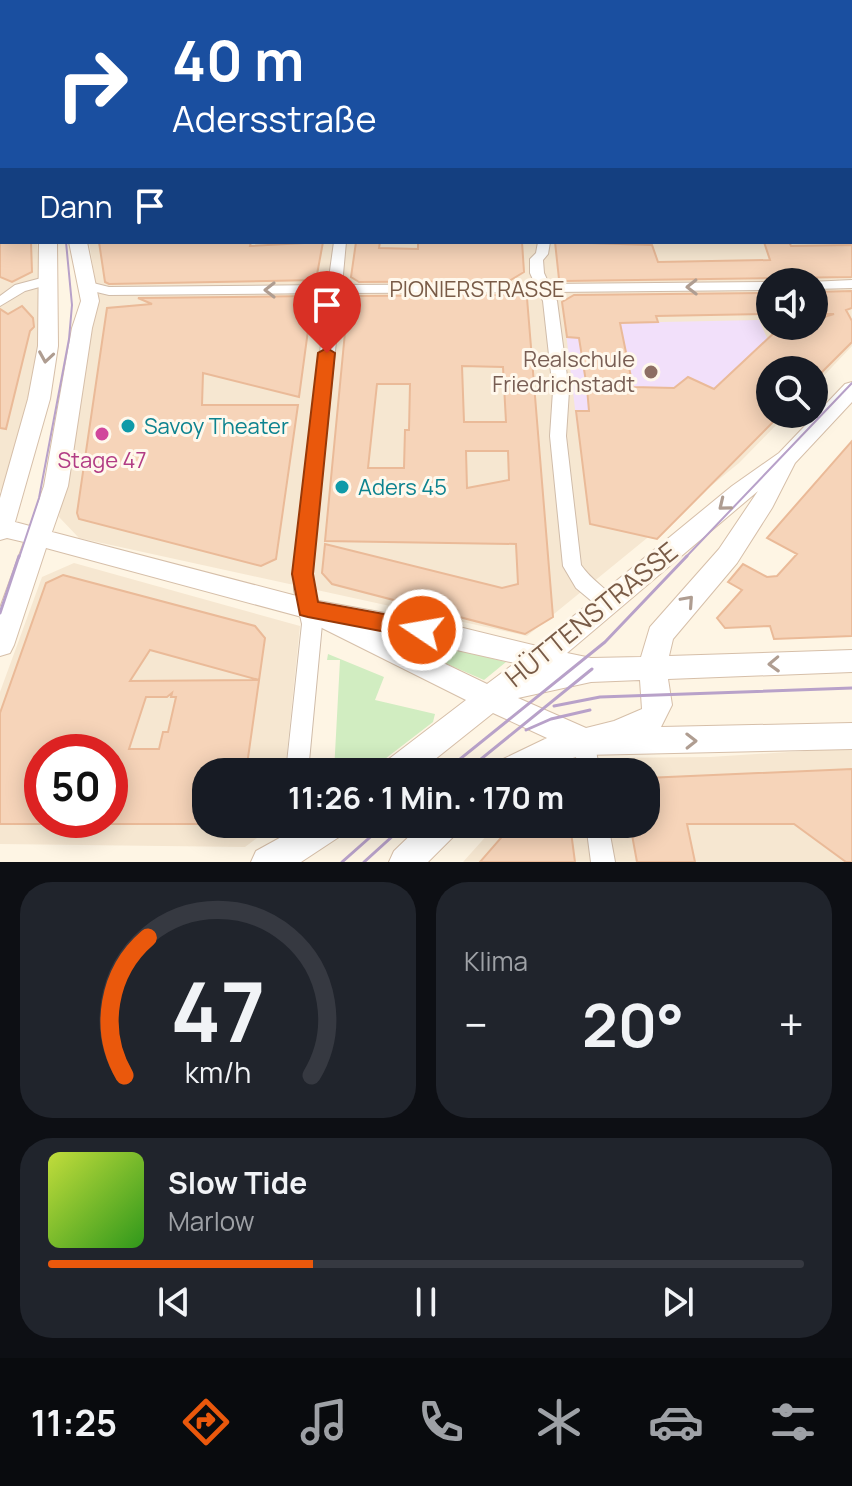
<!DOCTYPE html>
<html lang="de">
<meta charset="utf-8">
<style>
:root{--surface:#171b24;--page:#20242c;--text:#f1f3f6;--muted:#9ea1a6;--line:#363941;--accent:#ea580c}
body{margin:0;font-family:Manrope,sans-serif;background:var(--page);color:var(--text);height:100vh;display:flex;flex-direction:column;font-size:30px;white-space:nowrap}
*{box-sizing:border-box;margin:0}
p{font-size:26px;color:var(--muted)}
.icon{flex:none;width:44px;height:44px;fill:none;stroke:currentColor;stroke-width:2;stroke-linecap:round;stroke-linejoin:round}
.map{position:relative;height:862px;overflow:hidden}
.panel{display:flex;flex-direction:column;gap:20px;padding:20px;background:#0d0f14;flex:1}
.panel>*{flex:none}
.hud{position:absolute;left:0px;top:0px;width:852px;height:244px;box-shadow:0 4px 20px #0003;background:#1a4fa0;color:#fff;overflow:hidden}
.fabs{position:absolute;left:756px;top:268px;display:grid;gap:16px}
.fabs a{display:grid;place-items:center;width:72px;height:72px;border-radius:50%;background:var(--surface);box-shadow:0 4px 20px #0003;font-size:40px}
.speed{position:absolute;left:24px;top:734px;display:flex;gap:16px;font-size:40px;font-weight:700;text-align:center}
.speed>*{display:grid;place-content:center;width:104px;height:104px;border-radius:50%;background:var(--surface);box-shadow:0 4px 20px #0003;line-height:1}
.speed .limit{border:12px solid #d22;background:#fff;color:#111}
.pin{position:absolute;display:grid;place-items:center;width:68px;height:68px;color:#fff;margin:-82px -34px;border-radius:50% 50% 50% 0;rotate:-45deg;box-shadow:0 0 8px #0007}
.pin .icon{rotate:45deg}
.me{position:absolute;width:88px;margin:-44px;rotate:282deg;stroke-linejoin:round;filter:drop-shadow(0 0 6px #0008)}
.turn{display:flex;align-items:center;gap:28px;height:168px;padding:0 40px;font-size:36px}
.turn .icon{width:104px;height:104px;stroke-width:2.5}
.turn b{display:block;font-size:56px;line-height:68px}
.then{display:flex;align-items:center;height:76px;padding:0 40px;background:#0003;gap:16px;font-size:30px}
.big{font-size:60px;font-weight:700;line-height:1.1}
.panel .widget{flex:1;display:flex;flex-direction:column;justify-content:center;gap:12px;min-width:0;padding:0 28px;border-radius:32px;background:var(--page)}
.panel .dial{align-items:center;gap:0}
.dial svg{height:208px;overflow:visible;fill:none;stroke:var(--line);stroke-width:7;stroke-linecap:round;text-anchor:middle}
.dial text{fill:var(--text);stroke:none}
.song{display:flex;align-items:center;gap:24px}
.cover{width:96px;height:96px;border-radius:12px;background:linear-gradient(135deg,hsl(70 70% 55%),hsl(110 70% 35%))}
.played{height:8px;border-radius:4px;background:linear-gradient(90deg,var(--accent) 35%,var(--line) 35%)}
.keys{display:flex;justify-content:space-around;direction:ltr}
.heat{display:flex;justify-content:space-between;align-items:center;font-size:44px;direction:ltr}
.panel .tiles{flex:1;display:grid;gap:20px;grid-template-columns:1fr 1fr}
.widget:last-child{grid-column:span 2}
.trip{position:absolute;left:192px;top:758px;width:468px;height:80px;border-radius:32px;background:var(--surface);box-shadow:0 4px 20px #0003;font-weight:700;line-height:80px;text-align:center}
.menu{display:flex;height:128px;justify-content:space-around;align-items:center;background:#090b0e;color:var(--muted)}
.menu .icon{width:56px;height:56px}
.menu .on{color:var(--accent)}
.menu b{font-size:36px;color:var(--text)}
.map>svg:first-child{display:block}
</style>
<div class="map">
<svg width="852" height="862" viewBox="0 0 852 862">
<rect width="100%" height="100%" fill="#fef5e4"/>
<path fill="#f6e7d1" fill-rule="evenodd" d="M850 36 852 346 814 386V370H770V414H787L739 463 527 636 79 538 59 517 98 298 89 242H850ZM770 282H814V326H770Z
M0 156 2 242H37L45 329 9 486 0 491Z
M74 563 300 626 285 772H206V824H276L245 847 0 844V692L42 577ZM42 752H110V820H42Z
M852 748V862H463L497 824H646V772H544L549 766 603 758 710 757Z"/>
<path fill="#f2e0fa" d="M759 320 768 340 670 428 577 426 565 324Z"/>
<path fill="#d1edc1" d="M370 628 506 662 484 680 368 630Z
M328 654 384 677 375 700 435 714 433 722 368 772H334L340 660H327Z"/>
<path fill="#f6d4b9" stroke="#eaba98" stroke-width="2" fill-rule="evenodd" d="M0 242H31L32 272 12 282 0 277Z
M99 242H251L250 246 323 242 316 280 109 284 105 282Z
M356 242H380L379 248 418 249V242H522L524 272 509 281 359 282 351 277Z
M555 242 652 245 658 262 770 260 764 242H789L791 246 852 245V277L564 281 559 279Z
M852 291V308L846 310 852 321V342L814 380V370L783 368 770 370V414H781L657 539 590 524 576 411H589L587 388 579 338 567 337 562 302 574 295 770 293V314L656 316 658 322 620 323 633 387 674 388 688 377 714 389 776 331 795 326H814V320L834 314H814V292Z
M523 295 527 298 553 617 525 634 332 584 322 573 325 544 502 588 518 584 516 544 325 541 348 301 355 296ZM462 366 503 367 506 422H464ZM377 384H410L409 430H405L404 468H368ZM466 451H508L509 480 467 488Z
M310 296 312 301 299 397 203 373 202 405H298L276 559 261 566 79 519 77 513 107 308 152 304 138 298Z
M22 306 33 318 34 327 30 331 6 429 0 428V309L8 314Z
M852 441V636L774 639 770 626 725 628 717 618 742 590 728 582 743 564 767 577 777 576 797 554 767 538Z
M63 575 255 626 265 638 246 772H206V824H110V752H42V824H0V713L46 583ZM150 650 259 680 130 681ZM172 693 171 697H176L168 732H163L159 749H129L146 697H167Z
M852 769V862H846L794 824H687L695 862H637L630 824H646V778Z
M513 824H570L575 862H480Z"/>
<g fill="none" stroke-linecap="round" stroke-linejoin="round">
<defs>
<path id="pedestrian" d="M146 0H155L159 2H150Z"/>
<path id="minor" d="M37 0H45V2H37Z
M852 31V37L850 38V32Z
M850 157H852V163H850Z
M334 242H346L342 285 535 284 530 273V259L536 253 538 242H550L548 254 543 260 544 273 549 284 770 282V290L552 292 557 301 569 391 566 436 581 565C591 580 607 588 617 603L614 608 607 610 600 608 576 588 563 566 550 436 553 391 543 301 539 292 341 293 312 574V590L322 624 308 772H286L302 624 294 590V574L327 293 109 295 84 289 82 286 89 282 109 287 328 285Z
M49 276 56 280 54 283 25 291 0 306V296L15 285Z
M852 280V288L814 289V282H810Z
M585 733 593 735 600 772H578L574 742 577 735Z
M586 824H608L615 862H591Z"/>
<path id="tertiary" d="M850 110 852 111V119L850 118Z"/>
<path id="secondary" d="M0 113H2V121H0Z
M0 129H2V138H0Z
M39 242H57L58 346 50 399 15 522 30 526 44 486 72 328 81 301 69 242H87L99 301 92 328 68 486 52 532 308 599 451 625 537 646 732 486 779 453 845 384 852 382V402L795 463 772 508 737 563 673 639 669 656 852 650V672L668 679 672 705 661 727 852 723V749L584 755 554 763 537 772H493L497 762 547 738 493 713 419 772H381L385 762 466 700 316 625 313 620 46 548 14 645 10 653 0 656V608L24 542 7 538 0 540V498L28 399 38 346ZM758 491 719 549 650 627 641 657 591 658 567 653ZM381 633 515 663 487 684ZM640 680 642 709 614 721 586 728 518 698 591 682Z
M305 824H347L342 835 301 862H251L256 851Z
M422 824H460L455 835 428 862H389L394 851Z"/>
</defs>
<use href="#pedestrian" stroke="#d0bca9" stroke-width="2"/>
<use href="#minor" stroke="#d0bca9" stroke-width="2"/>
<use href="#tertiary" stroke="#d0bca9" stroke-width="2"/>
<use href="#secondary" stroke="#d6bfa9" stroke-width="2"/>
<use href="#pedestrian" fill="#fff" fill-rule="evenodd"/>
<use href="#minor" fill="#fff" fill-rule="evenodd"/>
<use href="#tertiary" fill="#fff" fill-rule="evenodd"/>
<use href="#secondary" fill="#fff" fill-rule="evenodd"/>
<path stroke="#b8a1c9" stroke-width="2" d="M19 558 39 498 69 339 72 305 66 242
M685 558 852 383"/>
<path stroke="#b8a1c9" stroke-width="3" d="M0 613 19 556
M554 706 600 697 852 688
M526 730 551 719 590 710
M444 772 605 642 687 556
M465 772 592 669
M342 862 385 824
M364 862 406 824"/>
<defs>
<path id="rail" d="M350 0 374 2
M379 0 404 2
M406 0 431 2
M448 0 465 2
M491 0 507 2
M519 0 536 2
M553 0 572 2
M642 0 663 2
M699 0 733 2
M747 0 807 2
M828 0H852"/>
</defs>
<use href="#rail" stroke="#b8a1c9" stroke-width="6"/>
<use href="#rail" stroke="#fff8ec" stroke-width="4" stroke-dasharray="11" stroke-linecap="butt"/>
</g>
<defs><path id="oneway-chevron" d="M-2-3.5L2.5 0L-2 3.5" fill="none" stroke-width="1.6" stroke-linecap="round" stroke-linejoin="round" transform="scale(2)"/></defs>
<g stroke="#af9d91">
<use href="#oneway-chevron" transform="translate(692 287) rotate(179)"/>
<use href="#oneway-chevron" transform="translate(270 290) rotate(180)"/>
<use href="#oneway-chevron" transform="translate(46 357) rotate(99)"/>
<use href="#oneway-chevron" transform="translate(724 505) rotate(141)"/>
<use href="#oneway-chevron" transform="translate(688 601) rotate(-48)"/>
<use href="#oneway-chevron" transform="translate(774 664) rotate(178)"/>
<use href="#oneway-chevron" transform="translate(691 741) rotate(-1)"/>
</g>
<path fill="#ea580c" stroke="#983908" stroke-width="2" d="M327 348 335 353 313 574 318 602 422 621 430 624 433 630 430 636 422 639 308 617 300 615 292 574 318 353Z"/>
<circle fill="#8d6e63" stroke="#fff8ec" stroke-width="3" cx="651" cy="372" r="8"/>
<g fill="#0f9aa8" stroke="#fff8ec" stroke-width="3">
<circle cx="128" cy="426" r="8"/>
<circle cx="342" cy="487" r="8"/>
</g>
<circle fill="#d1479c" stroke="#fff8ec" stroke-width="3" cx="102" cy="434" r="8"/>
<g text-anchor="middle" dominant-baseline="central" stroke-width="6" stroke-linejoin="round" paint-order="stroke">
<g font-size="22" fill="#795b47" stroke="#fff8ec">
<text x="477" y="289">PIONIERSTRASSE</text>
</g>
<g font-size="22" fill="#785e54" stroke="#fff8ec" text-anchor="end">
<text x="635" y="359">Realschule<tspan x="635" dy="25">Friedrichstadt</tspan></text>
</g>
<g font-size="22" fill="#0d838f" stroke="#fff8ec" text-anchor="start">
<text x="144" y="426">Savoy Theater</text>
<text x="358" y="487">Aders 45</text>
</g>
<g font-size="22" fill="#b23c85" stroke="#fff8ec">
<text x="102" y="460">Stage 47</text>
</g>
<g font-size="26" fill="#795b47" stroke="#fff8ec">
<text transform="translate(591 614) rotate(-39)">HÜTTENSTRASSE</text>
</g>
</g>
</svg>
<div class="fabs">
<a><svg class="icon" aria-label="sound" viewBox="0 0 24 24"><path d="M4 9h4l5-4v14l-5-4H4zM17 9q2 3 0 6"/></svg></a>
<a><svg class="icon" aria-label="search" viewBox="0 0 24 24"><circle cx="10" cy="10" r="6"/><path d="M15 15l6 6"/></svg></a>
</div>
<div class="speed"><div class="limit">50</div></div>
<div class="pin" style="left:327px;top:353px;background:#d93025"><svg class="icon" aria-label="arrive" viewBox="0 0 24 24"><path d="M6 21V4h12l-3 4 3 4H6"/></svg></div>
<svg class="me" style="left:422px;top:630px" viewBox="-20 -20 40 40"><circle r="17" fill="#ea580c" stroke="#fff" stroke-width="3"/><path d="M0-11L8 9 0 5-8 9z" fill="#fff"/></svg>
<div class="trip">11:26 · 1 Min. · 170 m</div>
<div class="hud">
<div class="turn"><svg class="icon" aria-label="right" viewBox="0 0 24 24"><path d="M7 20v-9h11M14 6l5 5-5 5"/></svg><div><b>40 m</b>Adersstraße</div></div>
<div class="then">Dann<svg class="icon" aria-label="arrive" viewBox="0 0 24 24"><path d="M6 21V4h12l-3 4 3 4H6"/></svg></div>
</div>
</div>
<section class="panel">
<div class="tiles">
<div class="widget dial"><svg viewBox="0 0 100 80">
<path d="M14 69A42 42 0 1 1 86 69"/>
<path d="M14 69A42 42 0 0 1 23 16" stroke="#ea580c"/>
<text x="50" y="56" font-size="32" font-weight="700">47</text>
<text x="50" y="72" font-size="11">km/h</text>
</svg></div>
<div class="widget"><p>Klima</p>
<div class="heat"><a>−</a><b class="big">20°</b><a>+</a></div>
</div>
<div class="widget">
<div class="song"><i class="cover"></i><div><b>Slow Tide</b><p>Marlow</p></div></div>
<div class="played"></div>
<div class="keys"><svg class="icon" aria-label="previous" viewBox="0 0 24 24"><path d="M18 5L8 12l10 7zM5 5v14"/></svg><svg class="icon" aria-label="pause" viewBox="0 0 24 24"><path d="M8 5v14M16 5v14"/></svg><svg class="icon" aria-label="next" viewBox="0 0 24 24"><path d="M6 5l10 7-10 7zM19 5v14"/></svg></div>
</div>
</div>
</section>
<nav class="menu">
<b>11:25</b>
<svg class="icon on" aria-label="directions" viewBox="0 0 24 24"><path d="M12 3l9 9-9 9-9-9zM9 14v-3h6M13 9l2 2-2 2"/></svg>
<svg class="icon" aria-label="music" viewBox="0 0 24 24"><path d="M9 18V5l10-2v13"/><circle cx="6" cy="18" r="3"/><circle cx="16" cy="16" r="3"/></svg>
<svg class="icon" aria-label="phone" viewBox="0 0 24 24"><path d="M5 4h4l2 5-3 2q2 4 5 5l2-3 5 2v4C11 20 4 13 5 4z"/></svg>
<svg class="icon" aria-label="climate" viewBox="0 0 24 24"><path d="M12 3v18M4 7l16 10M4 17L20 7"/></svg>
<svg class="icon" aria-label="car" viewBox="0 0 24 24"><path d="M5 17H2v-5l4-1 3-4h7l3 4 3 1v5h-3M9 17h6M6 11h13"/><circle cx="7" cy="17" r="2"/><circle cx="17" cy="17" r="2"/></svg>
<svg class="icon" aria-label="filters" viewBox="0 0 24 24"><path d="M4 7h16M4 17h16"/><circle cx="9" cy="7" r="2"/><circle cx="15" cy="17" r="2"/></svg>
</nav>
